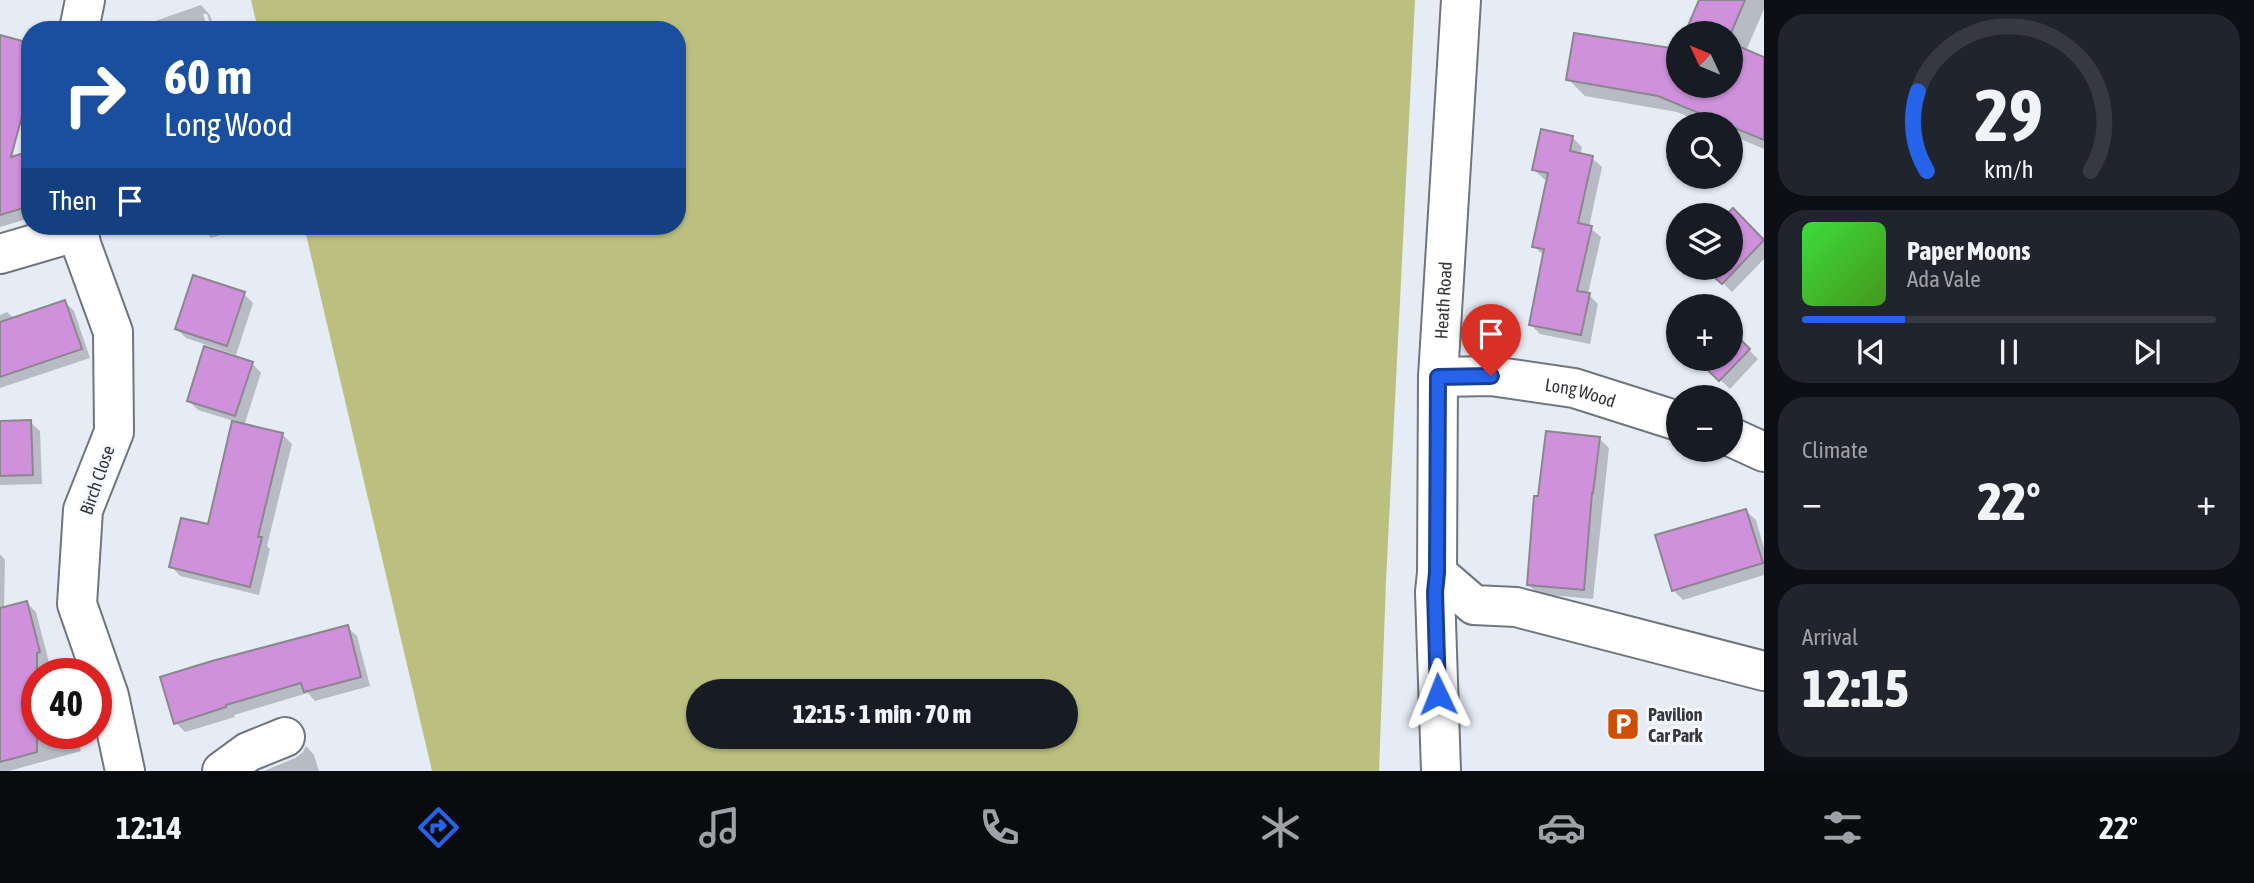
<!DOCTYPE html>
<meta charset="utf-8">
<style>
:root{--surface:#171b24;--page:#20242c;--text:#f1f3f6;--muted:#9ea1a6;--line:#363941;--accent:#2563eb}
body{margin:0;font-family:"Asap Condensed",sans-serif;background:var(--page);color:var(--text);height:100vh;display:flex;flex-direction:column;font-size:26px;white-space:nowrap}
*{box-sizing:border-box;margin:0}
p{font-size:23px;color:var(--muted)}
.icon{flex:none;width:38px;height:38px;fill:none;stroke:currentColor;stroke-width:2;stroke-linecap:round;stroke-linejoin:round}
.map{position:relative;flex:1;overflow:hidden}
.panel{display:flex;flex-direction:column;gap:14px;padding:14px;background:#0d0f14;width:490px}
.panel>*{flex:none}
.top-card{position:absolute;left:21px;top:21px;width:665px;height:214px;border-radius:28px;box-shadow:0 2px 5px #0004;background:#1a4fa0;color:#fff;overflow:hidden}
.needle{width:46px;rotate:314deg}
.buttons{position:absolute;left:1666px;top:21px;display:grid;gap:14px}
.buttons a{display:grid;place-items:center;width:77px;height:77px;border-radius:50%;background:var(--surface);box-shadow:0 2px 5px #0004;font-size:35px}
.speed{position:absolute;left:21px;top:658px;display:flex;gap:14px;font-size:35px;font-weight:700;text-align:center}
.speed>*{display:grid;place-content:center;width:91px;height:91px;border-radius:50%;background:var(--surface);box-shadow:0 2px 5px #0004;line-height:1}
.speed .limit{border:10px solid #d22;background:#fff;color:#111}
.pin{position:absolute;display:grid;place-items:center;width:60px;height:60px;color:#fff;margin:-72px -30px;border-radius:50% 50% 50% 0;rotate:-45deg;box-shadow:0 0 7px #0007}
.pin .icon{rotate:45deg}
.me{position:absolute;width:77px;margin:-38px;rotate:358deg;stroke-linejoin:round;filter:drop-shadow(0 0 5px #0008)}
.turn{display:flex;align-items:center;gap:24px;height:147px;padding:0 28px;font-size:32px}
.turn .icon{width:91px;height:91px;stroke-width:2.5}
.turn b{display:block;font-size:49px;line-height:60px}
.then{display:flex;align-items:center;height:66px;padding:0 28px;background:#0003;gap:14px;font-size:26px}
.big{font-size:52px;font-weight:800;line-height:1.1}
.panel .tile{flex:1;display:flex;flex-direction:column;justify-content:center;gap:10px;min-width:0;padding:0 24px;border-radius:28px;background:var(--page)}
.panel .dial{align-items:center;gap:0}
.dial svg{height:182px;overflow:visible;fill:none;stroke:var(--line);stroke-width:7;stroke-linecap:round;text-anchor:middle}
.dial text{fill:var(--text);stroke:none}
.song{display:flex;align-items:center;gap:21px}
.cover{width:84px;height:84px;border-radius:10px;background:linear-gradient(135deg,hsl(120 70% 55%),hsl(100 70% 35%))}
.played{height:7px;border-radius:4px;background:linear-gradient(90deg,var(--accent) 25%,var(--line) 25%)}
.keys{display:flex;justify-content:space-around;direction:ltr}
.heat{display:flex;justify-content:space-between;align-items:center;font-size:38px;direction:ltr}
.trip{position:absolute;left:686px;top:679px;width:392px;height:70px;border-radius:35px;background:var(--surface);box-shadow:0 2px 5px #0004;font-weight:800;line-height:70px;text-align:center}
.tab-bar{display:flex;height:112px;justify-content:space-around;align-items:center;background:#090b0e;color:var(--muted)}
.tab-bar .icon{width:49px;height:49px}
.tab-bar .on{color:var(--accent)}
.tab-bar b{font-size:32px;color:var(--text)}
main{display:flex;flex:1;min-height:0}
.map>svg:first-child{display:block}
</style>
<main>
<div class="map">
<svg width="1764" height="771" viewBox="0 0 1764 771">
<rect width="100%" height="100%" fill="#e5ecf5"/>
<path fill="#bcc07f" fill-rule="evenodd" d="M251 0H1415L1386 581 1379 771H432L304 226H677V30H258ZM698 691H1066V737H698Z"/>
<path fill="#0003" d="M1701 0H1764V9L1746 51 1764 59V149L1731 135V124H1706L1677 112 1585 96 1568 79 1576 35 1678 51V86H1731V33H1687Z
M201 5 210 15 215 30H212L207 14H203L208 30H139L138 27Z
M0 37 30 45V119L0 111Z
M1573 138 1582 147 1580 155 1592 158 1602 167 1589 227 1601 237 1588 294 1598 304 1590 344 1540 334 1531 325 1544 256 1534 246 1548 180 1544 179 1534 170Z
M30 153V218L0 227V162Z
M1733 211 1764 241V259L1732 292 1707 268H1731V215H1728Z
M1678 223V241L1669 232Z
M137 226H167L145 233Z
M200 226H251L211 238Z
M244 294 253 303 236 355 186 338 177 329Z
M65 302 74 311 90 358 0 388V315L7 312 15 319Z
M1731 332 1758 359 1730 389 1698 359H1731Z
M252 363 261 373 244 426 282 434 292 444 267 546 270 549 259 595 180 576 171 566 209 526 234 421 198 410 189 401Z
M30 422 40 431 42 484 0 485V423Z
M1600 439 1609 448 1593 599 1538 594 1529 585 1539 498Z
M1746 511 1756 520 1764 548V575L1683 600 1673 590Z
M0 554 5 560 4 609 27 603 36 612 52 674H37V733H76L81 751 9 771H0Z
M347 627 357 636 370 686 315 701 308 693 234 715 235 717 185 732 176 723Z
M306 746 314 755 319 771H264L295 758 303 752Z"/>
<path fill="#cf91dc" stroke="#8c868e" stroke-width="2" d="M1699 0H1745L1731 33H1685Z
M1574 33 1678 49V86H1731V43L1764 57V140L1658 96 1566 80Z
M0 35 30 43V86L11 157 30 151V206L0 215Z
M1541 129 1573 136 1570 151 1593 156 1578 223 1592 226 1577 291 1590 293 1581 335 1529 325 1544 249 1532 247 1548 173 1532 170Z
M1733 208 1764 240 1722 284 1704 268H1731V215H1726Z
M193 275 245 292 227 346 175 329Z
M65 300 82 349 0 377V322Z
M1731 330 1750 349 1719 381 1696 359H1731Z
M204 346 253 362 235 416 187 401Z
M31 420 33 475 0 476V421Z
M232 421 283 433 258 537H262L250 587 169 567 181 518 208 524Z
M1546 431 1600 437 1593 493H1592L1584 590 1527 585 1534 496H1538Z
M1746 509 1763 563 1672 591 1655 535Z
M27 601 40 652 37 653V752L0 762V608Z
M348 625 361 677 304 692 301 683 226 705V707L174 724 160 677 212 661Z"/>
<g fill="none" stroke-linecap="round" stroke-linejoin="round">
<defs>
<g id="minor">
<path d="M79 30 85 0"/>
<path d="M78 226 81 244 113 332 114 432 83 510 77 604 109 696 125 771"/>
<path d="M0 254 79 231"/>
<path id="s1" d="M1438 377 1491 376 1574 388 1678 421"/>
<path d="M1731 437 1764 452"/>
<path d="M1437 573 1474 605 1516 607 1764 671"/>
<path d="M222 771 248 752 285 737"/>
<path id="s2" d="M1441 771 1435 592 1437 573 1438 377 1461 0"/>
</g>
</defs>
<use href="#minor" stroke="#70767e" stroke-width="42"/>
<use href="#minor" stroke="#fff" stroke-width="38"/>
</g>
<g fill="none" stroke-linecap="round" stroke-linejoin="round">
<defs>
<path id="route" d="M1438 694 1435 592 1437 573 1438 377 1491 376"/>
</defs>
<use href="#route" stroke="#184099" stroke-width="18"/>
<use href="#route" stroke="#2563eb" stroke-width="12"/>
</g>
<defs>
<symbol id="parking-square" viewBox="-11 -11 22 22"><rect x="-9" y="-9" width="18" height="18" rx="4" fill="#d14d01" stroke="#f5f9ff"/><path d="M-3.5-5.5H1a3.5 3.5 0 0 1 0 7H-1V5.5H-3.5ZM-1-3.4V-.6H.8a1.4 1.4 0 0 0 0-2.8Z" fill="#fff"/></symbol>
</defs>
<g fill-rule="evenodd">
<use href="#parking-square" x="1604" y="705" width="38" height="38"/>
</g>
<g text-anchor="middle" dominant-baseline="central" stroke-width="6" stroke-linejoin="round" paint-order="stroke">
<g font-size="18" fill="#35373b" stroke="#f5f9ff">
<text stroke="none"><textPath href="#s2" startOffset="471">Heath Road</textPath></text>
<text stroke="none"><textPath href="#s1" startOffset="144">Long Wood</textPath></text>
<text transform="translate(97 480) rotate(-71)">Birch Close</text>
</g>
<g font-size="18" font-weight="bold" fill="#35373b" stroke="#f5f9ff" text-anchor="start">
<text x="1648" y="714">Pavilion<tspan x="1648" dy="21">Car Park</tspan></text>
</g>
</g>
</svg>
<div class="buttons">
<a><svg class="needle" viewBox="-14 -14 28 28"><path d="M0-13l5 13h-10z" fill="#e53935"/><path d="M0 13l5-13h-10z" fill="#9ea1a6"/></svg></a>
<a><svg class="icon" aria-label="search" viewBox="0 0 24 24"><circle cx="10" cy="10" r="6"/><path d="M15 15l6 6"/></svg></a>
<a><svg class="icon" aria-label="layers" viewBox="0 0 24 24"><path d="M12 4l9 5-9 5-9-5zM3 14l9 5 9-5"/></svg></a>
<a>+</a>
<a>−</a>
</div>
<div class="speed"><div class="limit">40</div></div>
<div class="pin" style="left:1491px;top:376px;background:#d93025"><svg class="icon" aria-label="arrive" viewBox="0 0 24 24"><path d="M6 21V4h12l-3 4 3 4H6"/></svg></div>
<svg class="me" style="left:1438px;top:694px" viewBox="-20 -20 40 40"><path d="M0-17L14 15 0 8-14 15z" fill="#2563eb" stroke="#fff" stroke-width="4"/></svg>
<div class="trip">12:15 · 1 min · 70 m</div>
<div class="top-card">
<div class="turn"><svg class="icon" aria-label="right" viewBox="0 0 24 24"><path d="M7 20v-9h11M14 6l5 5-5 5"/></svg><div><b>60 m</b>Long Wood</div></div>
<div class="then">Then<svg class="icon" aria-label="arrive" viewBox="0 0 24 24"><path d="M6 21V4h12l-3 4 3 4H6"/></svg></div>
</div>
</div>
<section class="panel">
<div class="tile dial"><svg viewBox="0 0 100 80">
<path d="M14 69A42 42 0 1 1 86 69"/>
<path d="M14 69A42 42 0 0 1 10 34" stroke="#2563eb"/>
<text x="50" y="56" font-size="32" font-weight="700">29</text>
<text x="50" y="72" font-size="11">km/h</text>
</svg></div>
<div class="tile">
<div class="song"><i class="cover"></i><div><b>Paper Moons</b><p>Ada Vale</p></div></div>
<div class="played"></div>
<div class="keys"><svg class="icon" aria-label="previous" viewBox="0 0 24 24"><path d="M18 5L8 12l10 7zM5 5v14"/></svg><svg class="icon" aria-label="pause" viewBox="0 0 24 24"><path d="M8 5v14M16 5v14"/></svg><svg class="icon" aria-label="next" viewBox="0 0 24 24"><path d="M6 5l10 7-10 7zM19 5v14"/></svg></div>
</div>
<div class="tile"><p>Climate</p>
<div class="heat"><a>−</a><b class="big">22°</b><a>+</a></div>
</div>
<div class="tile"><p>Arrival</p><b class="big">12:15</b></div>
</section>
</main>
<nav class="tab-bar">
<b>12:14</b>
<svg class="icon on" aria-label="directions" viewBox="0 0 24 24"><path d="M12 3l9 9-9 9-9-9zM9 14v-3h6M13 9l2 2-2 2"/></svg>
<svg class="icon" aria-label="music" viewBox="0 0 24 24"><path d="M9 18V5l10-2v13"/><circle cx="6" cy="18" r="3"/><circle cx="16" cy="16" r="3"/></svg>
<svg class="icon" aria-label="phone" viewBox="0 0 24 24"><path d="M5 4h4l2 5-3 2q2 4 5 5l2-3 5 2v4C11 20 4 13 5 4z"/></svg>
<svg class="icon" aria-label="climate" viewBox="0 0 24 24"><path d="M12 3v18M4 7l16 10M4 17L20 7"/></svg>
<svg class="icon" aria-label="car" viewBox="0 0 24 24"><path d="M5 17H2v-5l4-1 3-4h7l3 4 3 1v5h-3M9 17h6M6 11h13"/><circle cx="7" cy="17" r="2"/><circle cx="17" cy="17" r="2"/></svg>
<svg class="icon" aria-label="filters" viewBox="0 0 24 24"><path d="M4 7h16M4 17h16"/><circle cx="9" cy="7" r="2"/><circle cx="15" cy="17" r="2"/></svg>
<b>22°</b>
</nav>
